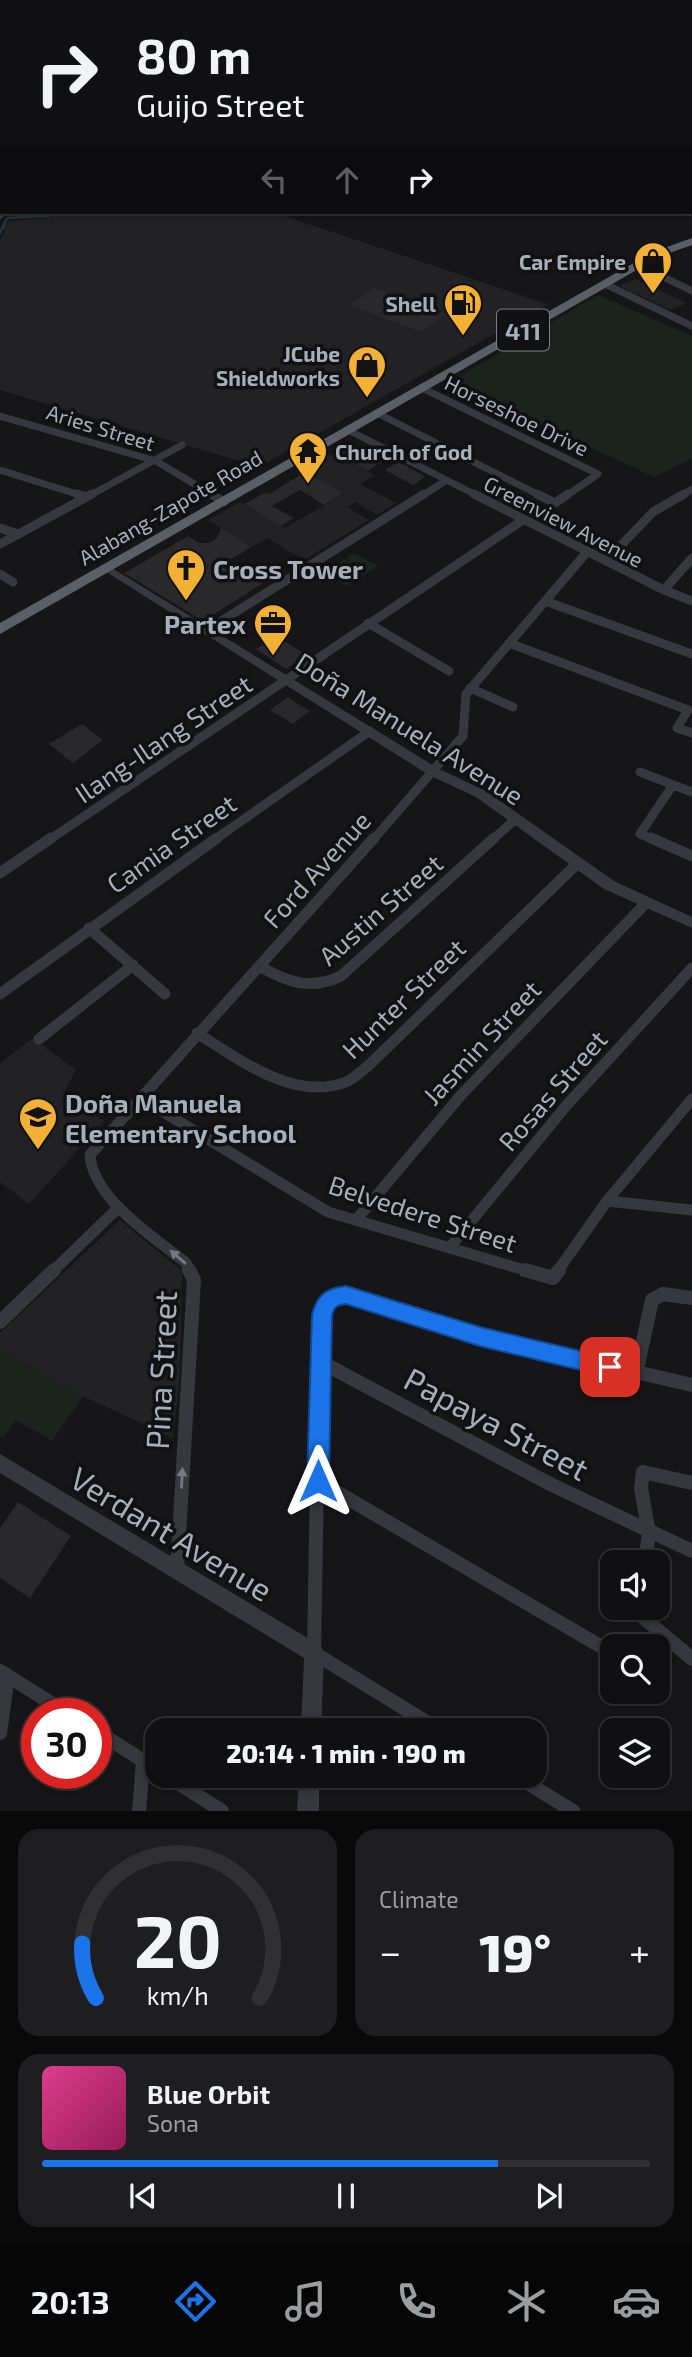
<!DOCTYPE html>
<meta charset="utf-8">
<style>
:root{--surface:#101012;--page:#1e1e20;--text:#f1f3f6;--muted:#9c9d9f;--line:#303032;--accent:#1a73e8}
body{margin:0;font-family:"Exo 2",sans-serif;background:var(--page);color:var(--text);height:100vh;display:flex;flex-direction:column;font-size:26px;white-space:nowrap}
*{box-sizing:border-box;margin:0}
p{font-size:23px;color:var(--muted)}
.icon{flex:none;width:38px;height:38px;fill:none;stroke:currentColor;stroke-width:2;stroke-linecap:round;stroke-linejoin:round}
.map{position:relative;height:1811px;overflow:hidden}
.sheet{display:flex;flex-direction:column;gap:18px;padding:18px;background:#09090a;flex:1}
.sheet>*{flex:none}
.banner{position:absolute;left:0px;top:0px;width:693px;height:214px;box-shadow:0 4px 10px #0003,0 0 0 2px var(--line);background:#101012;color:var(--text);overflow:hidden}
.controls{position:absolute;left:600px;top:1550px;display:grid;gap:14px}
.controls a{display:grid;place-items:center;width:70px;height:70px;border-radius:14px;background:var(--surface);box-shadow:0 4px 10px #0003,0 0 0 2px var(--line);font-size:35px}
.speed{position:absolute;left:21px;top:1698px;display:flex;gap:14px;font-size:35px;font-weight:700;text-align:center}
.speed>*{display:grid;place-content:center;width:91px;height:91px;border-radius:50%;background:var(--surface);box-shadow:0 4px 10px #0003,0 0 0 2px var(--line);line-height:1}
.speed .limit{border:10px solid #d22;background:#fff;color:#111}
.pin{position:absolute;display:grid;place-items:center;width:60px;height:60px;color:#fff;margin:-30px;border-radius:14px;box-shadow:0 4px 10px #0006}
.me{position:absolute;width:77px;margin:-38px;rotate:0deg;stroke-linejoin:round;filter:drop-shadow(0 0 5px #0008)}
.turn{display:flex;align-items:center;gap:24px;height:147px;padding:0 21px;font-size:32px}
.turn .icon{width:91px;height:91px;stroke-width:2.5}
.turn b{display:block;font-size:49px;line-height:60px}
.lanes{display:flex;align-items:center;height:66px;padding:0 21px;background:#0003;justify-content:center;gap:35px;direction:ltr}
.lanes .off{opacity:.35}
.big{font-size:52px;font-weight:800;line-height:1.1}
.sheet .card{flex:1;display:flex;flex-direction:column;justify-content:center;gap:10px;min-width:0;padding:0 24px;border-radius:21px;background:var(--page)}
.sheet .dial{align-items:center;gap:0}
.dial svg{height:182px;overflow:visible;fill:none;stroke:var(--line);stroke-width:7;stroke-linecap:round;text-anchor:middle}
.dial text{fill:var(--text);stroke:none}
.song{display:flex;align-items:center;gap:21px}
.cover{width:84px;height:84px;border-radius:10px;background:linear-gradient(135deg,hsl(330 70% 55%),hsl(330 70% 35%))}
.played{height:7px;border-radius:4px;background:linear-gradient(90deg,var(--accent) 75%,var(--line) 75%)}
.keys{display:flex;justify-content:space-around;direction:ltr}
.heat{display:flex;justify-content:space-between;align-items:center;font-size:38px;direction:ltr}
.sheet .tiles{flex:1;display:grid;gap:18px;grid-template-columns:1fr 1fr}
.card:last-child{grid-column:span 2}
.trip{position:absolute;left:145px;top:1718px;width:402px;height:70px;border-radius:21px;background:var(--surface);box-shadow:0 4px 10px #0003,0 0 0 2px var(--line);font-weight:800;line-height:70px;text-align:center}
.tabs{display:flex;height:112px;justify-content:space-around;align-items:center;background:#060607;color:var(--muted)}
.tabs .icon{width:49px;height:49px}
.tabs .current{color:var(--accent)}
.tabs b{font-size:32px;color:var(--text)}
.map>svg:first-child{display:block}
</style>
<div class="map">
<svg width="692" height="1811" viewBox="0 0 692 1811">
<rect width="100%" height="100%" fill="#161618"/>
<path fill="#222225" d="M49 212H273L547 304 259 467 0 390V239L5 232 2 228 8 221 48 218Z
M635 279 687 303 671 310 619 286Z
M333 453 375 475 360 484 396 503 377 515 355 502 347 507 369 520 304 560 267 538 252 547 208 520 240 502 285 528 343 494 302 470Z
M33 1038 76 1070 64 1092 104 1121 29 1204 0 1182V1063Z
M120 1220 182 1271 180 1371 173 1438 83 1396 0 1350V1333Z"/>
<path fill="#1c231d" d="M598 295 692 336V458L654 477 450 382Z
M354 553 378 566 347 586 324 573Z
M0 1350 83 1396 52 1441 16 1420 3 1438 0 1436Z"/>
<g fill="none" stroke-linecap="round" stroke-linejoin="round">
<path stroke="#2c353c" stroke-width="2.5" d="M376 2 379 0
M0 233 7 218 48 216V212"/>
</g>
<path fill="#29292c" d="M374 288 446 314 421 332 349 305Z
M346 445 354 446 383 461 367 471 334 453Z
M398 462 412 469 425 477 413 485 385 470Z
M305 472 343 493 324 505 300 490 272 506 294 518 281 526 244 504 266 492 269 494Z
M221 528 252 547 228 561 263 583 203 621 124 573 188 536 199 543H209L217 538Z
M276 636 307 655 286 669 256 649Z
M287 697 310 711 293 724 270 710Z
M82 724 103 740 73 763 49 744Z
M18 1502 71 1536 30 1598 0 1578V1528Z"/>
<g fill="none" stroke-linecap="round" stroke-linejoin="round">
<path stroke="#37383d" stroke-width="6" d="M60 0 98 2
M306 0 313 2
M112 2 114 0
M489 2H571
M0 216 5 212"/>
<path stroke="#37383d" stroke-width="7" d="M639 265 692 291
M605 284 692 326
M422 388 598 474 566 496
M377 413 541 496
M0 416 156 461 214 496
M348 430 478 496
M0 470 83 496
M89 496 182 445
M422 496 445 481
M681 496 692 489"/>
<path stroke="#37383d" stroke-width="9" d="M77 494 87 497
M211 494 224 502
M474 494 664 590 692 601
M537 494 555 503 568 494
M0 528 18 534
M0 544 92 494
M606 561 653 512 684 494
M0 574 13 582
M664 590 692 558
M545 601 692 654
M368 623 449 671
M207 630 424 494
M509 643 688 710 677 728 692 733
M470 688 513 707
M640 772 692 792
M49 840 523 520
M214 840 370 731
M373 840 463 736 466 694 587 552
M492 840 516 819
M655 840 640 834 673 785"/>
<path stroke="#37383d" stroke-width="11" d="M651 838 692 856
M0 873 51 838
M89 928 165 994
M259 966C287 982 310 991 341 976L494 838
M0 994 217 838
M197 1033C238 1059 295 1102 346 1082 354 1079 361 1071 368 1066L578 863
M39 1039 133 965
M139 1097 328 1212 531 1272
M607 1201 692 1210
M356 1220 462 1094 646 903
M450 1247 566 1106 692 968
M52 1272 119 1207
M190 1272 186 1263C154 1237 93 1199 90 1155L374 838
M557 1272 607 1201 692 1099"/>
<path stroke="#37383d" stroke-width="14" d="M525 1270 553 1278 559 1270
M0 1322 54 1270
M319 1361 550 1484 692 1551
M636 1374 652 1300 663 1294 692 1298
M318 1481 612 1653
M645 1563 649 1533 641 1488 643 1472 692 1483
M177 1570 194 1280 189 1270
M632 1608 692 1659
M0 1671 67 1713
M96 1731 158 1770
M441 1731 314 1653 319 1361 325 1304 334 1296 346 1295 480 1336 692 1385
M0 1733 8 1676
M167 1776 222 1811
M516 1776 573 1811
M139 1811 143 1761"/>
<path fill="#37383d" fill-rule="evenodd" d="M107 565 439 769 486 791 614 881 692 917V928L604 889 476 797 429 775 103 570V566Z
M0 1454 321 1646 324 1653 321 1731H301L304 1658 0 1473Z
M299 1776H319V1811H297Z"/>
<path fill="#45474d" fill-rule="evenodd" d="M691 66H692V72H691Z
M0 86H2V92H0Z
M0 110H2V116H0Z
M691 169H692V175H691Z"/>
<path fill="#5b5e65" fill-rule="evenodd" d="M692 238V245L661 256 0 634V623L653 252Z"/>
</g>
<defs><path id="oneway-solid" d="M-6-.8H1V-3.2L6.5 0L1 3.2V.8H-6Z" transform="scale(1.75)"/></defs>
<g fill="#757881">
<use href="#oneway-solid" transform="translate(178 1257) rotate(-139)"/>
<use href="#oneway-solid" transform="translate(182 1478) rotate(-87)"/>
</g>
<path fill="#1a73e8" stroke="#114b97" stroke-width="2" d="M346 1286 480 1327 610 1358 617 1361 620 1367 617 1374 610 1377 480 1346 346 1304C338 1305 334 1306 332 1315L329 1481 325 1489 318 1492 311 1489 307 1481 312 1315C317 1295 326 1288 346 1286Z"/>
<defs>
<symbol id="shop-pin" viewBox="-11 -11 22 30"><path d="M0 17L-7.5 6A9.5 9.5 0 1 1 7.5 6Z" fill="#f2b134" stroke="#111113"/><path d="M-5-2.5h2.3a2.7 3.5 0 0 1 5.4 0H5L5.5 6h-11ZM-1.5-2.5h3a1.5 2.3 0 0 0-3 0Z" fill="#111"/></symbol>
<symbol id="fuel-pin" viewBox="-11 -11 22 30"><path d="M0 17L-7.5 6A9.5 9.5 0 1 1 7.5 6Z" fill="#f2b134" stroke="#111113"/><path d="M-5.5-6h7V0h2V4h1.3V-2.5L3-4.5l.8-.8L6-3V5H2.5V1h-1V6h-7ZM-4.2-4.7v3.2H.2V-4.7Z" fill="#111"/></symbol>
<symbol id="temple-pin" viewBox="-11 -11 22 30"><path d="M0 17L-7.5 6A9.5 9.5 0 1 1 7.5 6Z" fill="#f2b134" stroke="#111113"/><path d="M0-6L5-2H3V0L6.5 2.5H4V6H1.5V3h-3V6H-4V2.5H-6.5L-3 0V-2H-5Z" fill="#111"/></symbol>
<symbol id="church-pin" viewBox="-11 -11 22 30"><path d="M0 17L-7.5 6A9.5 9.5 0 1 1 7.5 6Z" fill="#f2b134" stroke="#111113"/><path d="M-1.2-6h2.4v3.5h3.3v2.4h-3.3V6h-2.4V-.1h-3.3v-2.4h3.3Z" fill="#111"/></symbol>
<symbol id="office-pin" viewBox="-11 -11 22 30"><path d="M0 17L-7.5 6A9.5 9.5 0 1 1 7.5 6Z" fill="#f2b134" stroke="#111113"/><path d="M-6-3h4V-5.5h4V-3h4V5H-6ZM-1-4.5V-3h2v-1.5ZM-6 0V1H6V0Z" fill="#111"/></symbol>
<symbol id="school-pin" viewBox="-11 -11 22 30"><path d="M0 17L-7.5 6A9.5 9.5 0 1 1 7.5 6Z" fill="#f2b134" stroke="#111113"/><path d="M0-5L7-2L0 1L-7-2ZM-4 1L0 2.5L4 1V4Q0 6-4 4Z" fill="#111"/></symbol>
</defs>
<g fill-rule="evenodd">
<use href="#shop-pin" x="631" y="239" width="44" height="60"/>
<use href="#fuel-pin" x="441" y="281" width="44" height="60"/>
<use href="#shop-pin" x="345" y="343" width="44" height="60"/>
<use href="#temple-pin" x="286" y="429" width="44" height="60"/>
<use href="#church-pin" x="164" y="546" width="44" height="60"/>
<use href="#office-pin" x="251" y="601" width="44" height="60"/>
<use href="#school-pin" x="16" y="1095" width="44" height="60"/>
</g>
<g text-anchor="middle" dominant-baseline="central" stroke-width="7" stroke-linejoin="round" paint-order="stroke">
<g font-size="21" font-weight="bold" fill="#a8adb8" stroke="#111113" text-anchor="end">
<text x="626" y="261">Car Empire</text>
<text x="436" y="303">Shell</text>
<text x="340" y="353">JCube<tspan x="340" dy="24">Shieldworks</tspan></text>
<text x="335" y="451" text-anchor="start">Church of God</text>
</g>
<g font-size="21" fill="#a8adb8" stroke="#111113">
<text transform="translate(517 415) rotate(26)">Horseshoe Drive</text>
<text transform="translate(101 427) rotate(17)">Aries Street</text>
<text transform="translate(170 507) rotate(-30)">Alabang-Zapote Road</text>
<text transform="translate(564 521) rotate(27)">Greenview Avenue</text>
</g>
<rect fill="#111113" stroke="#7b7e86" stroke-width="2" x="497" y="309.5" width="52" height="41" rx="5"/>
<g font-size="24" font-weight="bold" fill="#a8adb8">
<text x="523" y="330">411</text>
</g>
<g font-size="26" font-weight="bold" fill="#a8adb8" stroke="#111113" text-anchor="start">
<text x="213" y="568">Cross Tower</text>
<text x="246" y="623" text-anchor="end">Partex</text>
<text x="65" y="1102">Doña Manuela<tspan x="65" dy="30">Elementary School</tspan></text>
</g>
<g font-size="26" fill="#a8adb8" stroke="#111113">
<text transform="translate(410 728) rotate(32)">Doña Manuela Avenue</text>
<text transform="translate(163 738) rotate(-34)">Ilang-Ilang Street</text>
<text transform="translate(171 843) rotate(-35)">Camia Street</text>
<text transform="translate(316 869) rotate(-48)">Ford Avenue</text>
<text transform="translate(380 909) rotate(-41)">Austin Street</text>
<text transform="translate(403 998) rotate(-44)">Hunter Street</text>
<text transform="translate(481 1042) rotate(-47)">Jasmin Street</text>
<text transform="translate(552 1090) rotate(-49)">Rosas Street</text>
<text transform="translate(423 1213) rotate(18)">Belvedere Street</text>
</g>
<g font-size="32" fill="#a8adb8" stroke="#111113">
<text transform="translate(160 1370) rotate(-87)">Pina Street</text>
<text transform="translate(497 1423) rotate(28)">Papaya Street</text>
<text transform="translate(172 1533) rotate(31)">Verdant Avenue</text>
</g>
</g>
</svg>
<div class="controls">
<a><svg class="icon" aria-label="sound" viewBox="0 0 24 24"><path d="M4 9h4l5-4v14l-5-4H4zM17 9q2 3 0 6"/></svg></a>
<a><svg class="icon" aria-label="search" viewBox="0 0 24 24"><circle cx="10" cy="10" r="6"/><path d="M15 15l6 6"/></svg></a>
<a><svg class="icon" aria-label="layers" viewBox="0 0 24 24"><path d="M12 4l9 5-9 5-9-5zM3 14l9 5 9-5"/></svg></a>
</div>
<div class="speed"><div class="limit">30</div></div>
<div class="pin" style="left:610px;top:1367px;background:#d93025"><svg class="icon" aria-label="arrive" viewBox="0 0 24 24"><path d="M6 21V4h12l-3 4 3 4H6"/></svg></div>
<svg class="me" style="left:318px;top:1481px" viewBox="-20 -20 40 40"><path d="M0-17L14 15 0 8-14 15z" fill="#1a73e8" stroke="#fff" stroke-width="4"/></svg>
<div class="trip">20:14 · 1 min · 190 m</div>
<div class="banner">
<div class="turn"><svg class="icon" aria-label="right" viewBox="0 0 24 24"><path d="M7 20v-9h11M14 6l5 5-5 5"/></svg><div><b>80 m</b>Guijo Street</div></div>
<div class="lanes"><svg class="icon off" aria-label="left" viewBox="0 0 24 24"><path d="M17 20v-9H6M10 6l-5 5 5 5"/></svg><svg class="icon off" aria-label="ahead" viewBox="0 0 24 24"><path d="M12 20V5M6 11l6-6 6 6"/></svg><svg class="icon" aria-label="right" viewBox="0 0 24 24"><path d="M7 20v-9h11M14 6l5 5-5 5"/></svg></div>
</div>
</div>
<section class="sheet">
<div class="tiles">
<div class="card dial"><svg viewBox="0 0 100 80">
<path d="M14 69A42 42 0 1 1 86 69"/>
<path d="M14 69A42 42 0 0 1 8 45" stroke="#1a73e8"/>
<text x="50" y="56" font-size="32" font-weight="700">20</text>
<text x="50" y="72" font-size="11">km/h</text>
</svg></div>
<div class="card"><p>Climate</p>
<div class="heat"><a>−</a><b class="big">19°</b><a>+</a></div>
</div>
<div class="card">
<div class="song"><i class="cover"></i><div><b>Blue Orbit</b><p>Sona</p></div></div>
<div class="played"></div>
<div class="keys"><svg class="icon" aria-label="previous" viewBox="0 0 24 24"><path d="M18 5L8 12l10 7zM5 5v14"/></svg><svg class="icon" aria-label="pause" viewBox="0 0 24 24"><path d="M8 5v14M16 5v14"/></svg><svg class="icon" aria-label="next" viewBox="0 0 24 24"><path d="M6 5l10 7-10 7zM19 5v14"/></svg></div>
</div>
</div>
</section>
<nav class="tabs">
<b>20:13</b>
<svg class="icon current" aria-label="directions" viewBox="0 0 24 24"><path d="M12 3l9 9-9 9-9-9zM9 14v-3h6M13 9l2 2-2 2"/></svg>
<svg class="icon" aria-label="music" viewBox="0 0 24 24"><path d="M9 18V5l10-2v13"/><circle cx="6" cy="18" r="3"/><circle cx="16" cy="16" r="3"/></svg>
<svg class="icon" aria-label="phone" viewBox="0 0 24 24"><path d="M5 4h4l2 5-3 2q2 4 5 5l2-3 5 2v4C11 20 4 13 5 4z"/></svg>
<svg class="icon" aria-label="climate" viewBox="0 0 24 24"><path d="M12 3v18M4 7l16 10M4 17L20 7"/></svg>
<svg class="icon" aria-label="car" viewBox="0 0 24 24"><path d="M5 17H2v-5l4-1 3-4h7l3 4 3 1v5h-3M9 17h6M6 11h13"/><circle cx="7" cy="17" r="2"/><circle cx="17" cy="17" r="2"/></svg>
</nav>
